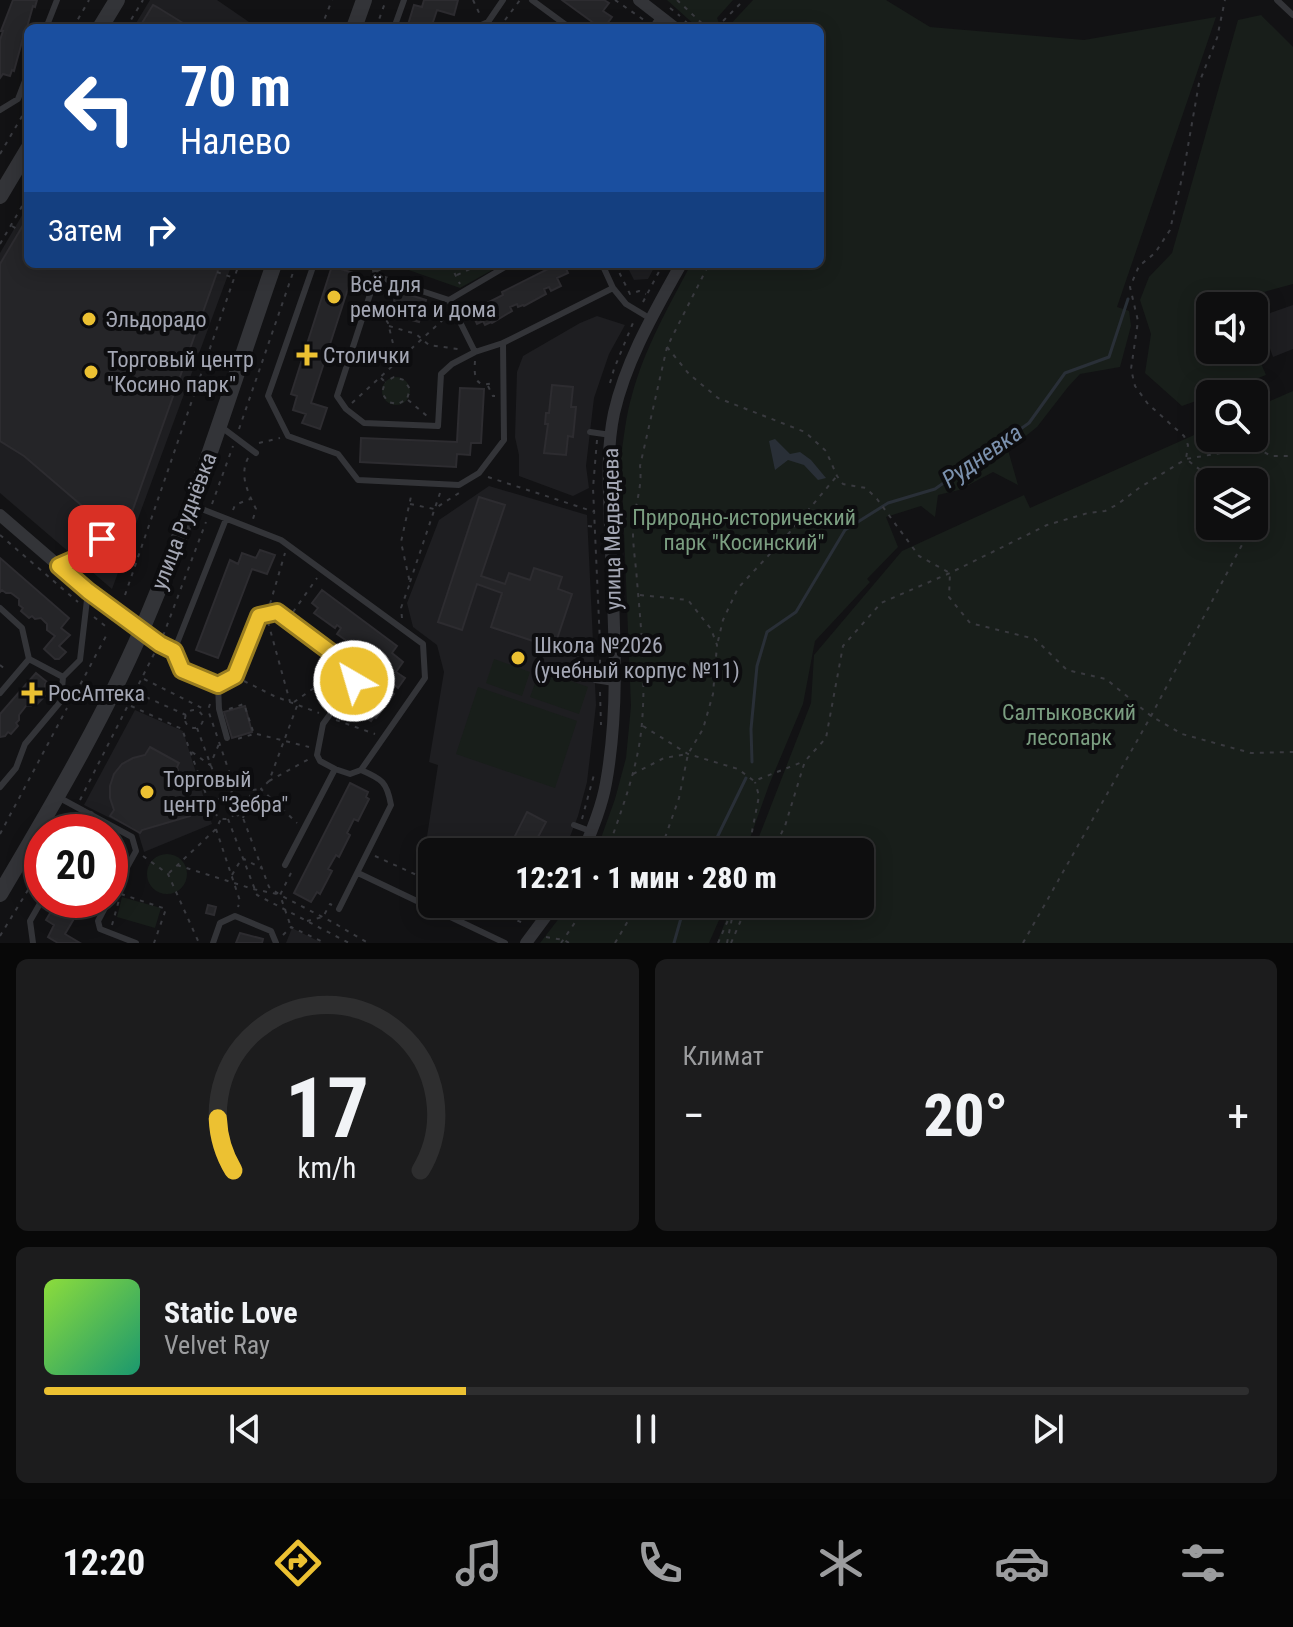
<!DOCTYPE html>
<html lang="ru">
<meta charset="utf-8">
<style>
:root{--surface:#0e0e0f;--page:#1c1c1d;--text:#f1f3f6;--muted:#9b9c9e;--line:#2e2e2f;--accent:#ecc132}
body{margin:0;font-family:"Roboto Condensed",sans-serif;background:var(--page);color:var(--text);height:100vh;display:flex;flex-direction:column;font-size:30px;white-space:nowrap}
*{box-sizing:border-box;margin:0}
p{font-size:26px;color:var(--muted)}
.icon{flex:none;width:44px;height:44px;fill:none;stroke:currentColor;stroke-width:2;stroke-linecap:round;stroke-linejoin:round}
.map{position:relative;height:943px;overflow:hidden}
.side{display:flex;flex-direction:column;gap:16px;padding:16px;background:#080808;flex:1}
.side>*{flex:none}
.guide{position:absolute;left:24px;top:24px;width:800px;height:244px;border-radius:12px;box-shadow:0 4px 20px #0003,0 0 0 2px var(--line);background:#1a4fa0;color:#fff;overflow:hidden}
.buttons{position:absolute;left:1196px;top:292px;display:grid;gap:16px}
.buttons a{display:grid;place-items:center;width:72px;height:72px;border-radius:12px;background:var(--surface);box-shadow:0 4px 20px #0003,0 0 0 2px var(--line);font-size:40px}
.speed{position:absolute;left:24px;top:814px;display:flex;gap:16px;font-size:40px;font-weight:700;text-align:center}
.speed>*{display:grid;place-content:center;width:104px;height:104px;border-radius:50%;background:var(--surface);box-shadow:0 4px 20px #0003,0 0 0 2px var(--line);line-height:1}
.speed .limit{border:12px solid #d22;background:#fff;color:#111}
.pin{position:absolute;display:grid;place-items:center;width:68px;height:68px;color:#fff;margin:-34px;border-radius:16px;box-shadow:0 4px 12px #0006}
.me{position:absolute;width:88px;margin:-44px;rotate:322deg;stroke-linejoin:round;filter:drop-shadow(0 0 6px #0008)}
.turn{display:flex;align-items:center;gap:28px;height:168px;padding:0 24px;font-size:36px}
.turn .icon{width:104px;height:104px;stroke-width:2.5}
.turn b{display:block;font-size:56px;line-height:68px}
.then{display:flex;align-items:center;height:76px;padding:0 24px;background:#0003;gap:16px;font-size:30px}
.big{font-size:60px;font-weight:800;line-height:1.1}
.side .widget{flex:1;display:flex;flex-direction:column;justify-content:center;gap:12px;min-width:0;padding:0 28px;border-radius:12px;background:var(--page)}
.side .dial{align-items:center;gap:0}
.dial svg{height:208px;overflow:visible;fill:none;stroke:var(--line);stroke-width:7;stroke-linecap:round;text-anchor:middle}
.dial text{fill:var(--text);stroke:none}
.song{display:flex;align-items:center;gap:24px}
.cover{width:96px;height:96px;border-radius:12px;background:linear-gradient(135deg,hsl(90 70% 55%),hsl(160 70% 35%))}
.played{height:8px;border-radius:4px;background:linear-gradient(90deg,var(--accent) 35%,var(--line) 35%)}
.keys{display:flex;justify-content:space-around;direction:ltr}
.heat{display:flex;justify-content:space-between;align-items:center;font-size:44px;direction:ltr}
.side .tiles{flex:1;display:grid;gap:16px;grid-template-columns:1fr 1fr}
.widget:last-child{grid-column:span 2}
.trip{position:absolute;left:418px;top:838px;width:456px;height:80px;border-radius:12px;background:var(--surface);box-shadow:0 4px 20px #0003,0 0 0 2px var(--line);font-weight:800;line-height:80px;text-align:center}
.menu{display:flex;height:128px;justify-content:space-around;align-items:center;background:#060606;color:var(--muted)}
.menu .icon{width:56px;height:56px}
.menu .current{color:var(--accent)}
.menu b{font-size:36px;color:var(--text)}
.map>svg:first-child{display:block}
</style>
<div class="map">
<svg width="1293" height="943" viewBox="0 0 1293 943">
<rect width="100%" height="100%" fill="#121214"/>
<path fill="#1e1e21" d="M150 0H217L258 28H133Z
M28 205V264H232L112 589 0 493V253Z
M626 264H656L648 279 634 280Z
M1293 305V349L1273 357 1259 317Z
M597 316 625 325 609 354 594 398 586 466 589 488 573 496 519 476V455L515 437 517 372 523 356 580 323Z
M489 486 587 515 596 705 587 782 578 816 564 852H432V861L430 859 426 843 438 765 429 762 444 672 437 645 413 627 407 603 439 520Z
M135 710 183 731 212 824 144 852 138 832 84 805Z
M292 928 322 943H286Z"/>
<path fill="#181e1a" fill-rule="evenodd" d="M667 0H733L717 18 721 28H698Z
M753 0H886L930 27 1084 40 1216 17 1117 307 1129 311 1131 326 1120 367 1080 374 1068 387 1037 427 1008 450 1018 485 993 472 959 490 938 495 935 517 921 506 886 517 898 547 867 579 870 582 815 641 803 704 769 785 745 852H596L615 799 626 758 631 706 621 457C624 436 626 415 632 395 644 349 669 306 691 264H820V28H727Z
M1261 15 1293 47V284L1234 300 1236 306H1210V350H1254V347L1266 375 1216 394H1210V396L1182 406 1145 373 1151 334 1140 300 1149 277 1172 253 1238 20Z
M403 264H503L460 288 400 267Z
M382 391a14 14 0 1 1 28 0a14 14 0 1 1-28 0Z
M1293 391V943H717L732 904H860V852H753L811 703 814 655 902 551 1024 495 1030 508 1210 428V438H1254V408ZM1210 482H1254V526H1210Z
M494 659 530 672 522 696 486 683Z
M540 670 588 687 579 714 530 697Z
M478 687 577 721 555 788 456 754Z
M147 874a20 20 0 1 1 40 0a20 20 0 1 1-40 0Z
M122 897 161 908 155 928 117 917Z
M570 904H726L709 943H540Z"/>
<path fill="#292f37" d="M775 439 790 454 800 452 811 460 826 478 818 480 804 465 788 460 775 470 769 441Z"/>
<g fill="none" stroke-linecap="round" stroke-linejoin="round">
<path stroke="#292f37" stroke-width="3" d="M752 762 751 729 757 666 767 632 796 612 845 530 888 503 935 489 1029 423 1065 373 1109 357 1128 299
M710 852 746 778
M674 943 685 904"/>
</g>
<path fill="#252528" stroke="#2d2c30" stroke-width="2" d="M13 0H37L35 7 33 6 24 38H23L14 71 12 70 10 76 3 74 0 78V40L3 31H1Z
M424 0H458L454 15 437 10 431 28H407L414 5 422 7Z
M562 0H604L609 3 603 11 612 17 604 28H592L595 24Z
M153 5 157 7 191 28H139Z
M28 217V264H220L122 540 24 456 0 441V264Z
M548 264H564L568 273 557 278 561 286 551 291 549 287 544 289 546 294 524 306 523 305 518 307 517 304 510 307 512 311 492 323 491 322 485 325 483 321 477 324 471 311 503 295 502 292 550 268Z
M332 266 353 273 311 403 327 408 320 429 302 423 306 414 293 410 297 396 291 394Z
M397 291 426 300 419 322 390 314Z
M552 385 573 387 571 407H576L573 437 568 436 566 455 544 453 548 424H545L546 413H549Z
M460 388 484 389 481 443H471L470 455 457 454 456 467 360 462 361 438 457 442Z
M479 497 505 505 481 576 505 584 509 573 530 580 534 568 562 577 558 589 572 594 554 648 491 627 502 593 477 584 462 630 438 622Z
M260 550 275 555 267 574 252 569 218 658 196 650 230 560 238 564 242 553 256 558Z
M0 558 69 618 61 628 70 635 59 646 66 652 59 659H55L44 649 55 636 47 630V624L41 618 35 619 32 616 29 618 21 611 23 608 19 605V599L11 593H6L2 590 0 592Z
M322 590 397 646 392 653 403 662 396 672 405 678 398 688 395 685 390 691 394 694 376 718 374 717 371 721 355 709 387 666 378 659 381 655 369 646 364 653 337 634 341 628 337 625 335 628 314 613 318 608 312 603Z
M36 673 47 682 45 684V690L42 693 45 696 37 704 35 702 31 706H26L19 715V720L16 723 18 726 11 734 8 732 5 736 0 737V714Z
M245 706 252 732 232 738 224 712Z
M150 747 179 763 177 767 190 816 142 830 140 833 110 816 114 810 110 798V786L114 774 122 764 133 758 145 755Z
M350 783 368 792 366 797 369 799 358 821 354 819 347 833 350 835 339 857 336 855 328 869 332 871 320 894 317 892 311 902 294 893Z
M527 812 546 822 537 839 542 841 536 852H507L509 848 507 846 512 837 514 838Z
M58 900H85L65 934 80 943H58L48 937 54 925 46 920Z
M208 905 216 907 214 915 206 913Z
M240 933 263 939 262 943H236Z"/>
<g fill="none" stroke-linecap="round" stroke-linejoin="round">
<path stroke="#393a3f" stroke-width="2" stroke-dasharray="4 6" stroke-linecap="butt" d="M473 0 481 17
M615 0 644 20
M677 0 707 28
M670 8 680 16
M685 21 693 28
M73 28 89 0
M126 28 143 0
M321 28 332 0
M376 28 386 0
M499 28 520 0
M716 28 744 0
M0 154 28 106
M12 226 20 231
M0 244 28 196
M419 264 425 268H430L435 264
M450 264 460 284
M615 264 630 294 639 291 646 294
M217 272 234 278
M457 275 481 264
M643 302 663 264
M376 303 388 323 397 360
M389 326 416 334 429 345 458 349
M667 347 689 374 718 398 805 432 826 451 837 476 843 484 866 488 877 499 919 556 950 573 949 597 970 623 1035 639 1067 670 1106 679 1151 716 1182 734 1251 753 1293 752
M475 361C474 374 474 389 493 383
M381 378 385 382 382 393 388 402 398 404 407 399 410 389 404 380 394 377 385 382
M610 383 614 369 635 318
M488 386 493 396H495
M408 400 427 416
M352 403 447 316
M239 429 296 264
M597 440 593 488 600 643V673
M259 443 280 438
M248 458C239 476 248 492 256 509L253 519
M488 477 595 512
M1216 482 1186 459 1188 445 1184 436 1148 404 1135 386 1131 369 1138 321 1130 287 1139 266 1155 253 1170 230 1184 169 1199 83 1217 38 1225 0
M212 504 233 446
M410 504 434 509 459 493
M233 510 235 505 250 499
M1254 512 1258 515 1254 522
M588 526 595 527
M0 535 78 602
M410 582 440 493
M125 595 239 264
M640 595 688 600 711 629 717 645 713 694 703 729 688 754 679 798 660 852
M270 604 285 553
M293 612 317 578
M94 617 109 629
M402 618 401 608 410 583 401 542 412 492
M268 622 290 702
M163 636 206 522
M718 641 723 620 738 588 784 539 836 477
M0 665 7 671
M144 679 206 710
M244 681 274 696 319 713
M600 692 601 725
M137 693 186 715
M71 702 106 636
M294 702 341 669
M210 704 208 710 217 736
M131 706 182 729 207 797 215 803
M297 706 269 781 261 789 297 823
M229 709 244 704 254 734 237 739
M185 719a9 9 0 1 1 18 0a9 9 0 1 1-18 0Z
M336 720 375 734
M643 726 688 754 738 769 754 781 805 761
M197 728 223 798
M257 734 309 747
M219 742 234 786 229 798
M192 752 210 765 219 744
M633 774 664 758 687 754
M269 781 309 759
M236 787 252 790
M214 808a11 11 0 1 1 22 0a11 11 0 1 1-22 0Z
M80 800 155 652
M235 814 243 818 269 887 280 895 334 923 368 943
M243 818 252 790 260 789
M228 819 257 895 349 943
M582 819 595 771
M216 829 240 901 238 907
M62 832 71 816
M0 834 67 708
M569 852 575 836
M607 852C621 811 639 766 642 722 646 676 641 627 637 581 636 565 633 548 633 532 633 509 643 489 640 466L667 347 709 264
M748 852 759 796 755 782
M772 852 785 826 805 761 826 738 843 646 881 603 950 573 1047 525 1088 513 1105 511 1118 504 1139 488 1186 459 1255 447 1271 456H1293
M143 856 168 874 199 943
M375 856 432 882
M177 865 253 889 277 894
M169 873 216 829 221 819
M291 873 280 895 291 927
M232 875 242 858 261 868
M121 894 166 909 154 943
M481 904 525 924
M307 921 323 917 330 904 332 905
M112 925 119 900
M283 935 291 927 325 943
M0 936 42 867
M546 937 564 940 569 943
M561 943 576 921 584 904
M615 943 638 904
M718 943 735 904
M727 943 733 913
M731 943 748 904
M1023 943 1151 716 1252 526"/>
<path stroke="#333438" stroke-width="6" d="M532 0 570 28
M1277 0 1293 15
M46 28 57 0
M394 28 404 0
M475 28 488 22 503 0
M652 28 660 16
M0 110 18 99 28 73
M314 264 268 396 288 436 338 454 358 480 459 485 479 473 504 440 503 343
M374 264 376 276 337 396 346 409 364 423 438 426 441 374 452 364 475 352 503 343 613 288
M602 264 613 288 626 304 651 319
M375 270 386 264
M376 276 449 300 510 264
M449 300 475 352
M220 426 256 453
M590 432 611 435
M194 506 281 540 423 644 425 678 361 770
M59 566 91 552 102 539
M0 608 22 628 29 659 0 693
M144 632 160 644 174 651 182 670 218 685 235 676 259 616 277 612 352 668 354 681 323 724 317 755 320 761 335 769 285 865
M174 651 226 519
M29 659 63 677
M595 680 614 683
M218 685 219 709 227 738
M335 769 350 774 361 770C382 779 387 782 391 805L339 909
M0 787 16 768 25 744 61 701 63 677 80 660 88 591
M58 797 132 837 136 851 110 898
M574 825 590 831
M81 832 91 814
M358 873 505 943
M109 900 98 921 100 929 136 943
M33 943 30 921 42 900
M213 943 220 923 235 916 271 931 276 943"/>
<path stroke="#333438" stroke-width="12" d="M639 0 675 28
M0 515 88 591 142 630
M583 852C592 830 602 806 606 783 621 700 613 613 610 528 609 490 606 451 614 413 626 360 655 311 681 264
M526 943 555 904"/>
<path stroke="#333438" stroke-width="16" d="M100 28 117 0
M354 28 364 0
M0 196 28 149
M0 894C55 801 110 708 151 608 198 496 234 379 274 264"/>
</g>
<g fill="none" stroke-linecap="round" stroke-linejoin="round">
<defs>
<path id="route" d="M102 539 91 552 59 566 88 591 160 644 174 651 182 670 218 685 235 676 259 616 277 612 352 668 354 681"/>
</defs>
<use href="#route" stroke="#997d20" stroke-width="20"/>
<use href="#route" stroke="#ecc132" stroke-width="14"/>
</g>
<g fill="#ecc132" stroke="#0d0d0f" stroke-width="3">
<circle cx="334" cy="297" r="8"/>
<circle cx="89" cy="319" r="8"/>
<path d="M303 343h8v8h8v8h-8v8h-8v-8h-8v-8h8z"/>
<circle cx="91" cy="372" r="8"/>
<circle cx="518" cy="658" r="8"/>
<path d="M28 681h8v8h8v8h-8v8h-8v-8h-8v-8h8z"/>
<circle cx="147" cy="792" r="8"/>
</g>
<g text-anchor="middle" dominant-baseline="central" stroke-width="8" stroke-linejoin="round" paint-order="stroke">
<g font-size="22" fill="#a4a7b4" stroke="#0d0d0f" text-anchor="start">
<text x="350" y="284">Всё для<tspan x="350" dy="25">ремонта и дома</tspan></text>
<text x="105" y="319">Эльдорадо</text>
<text x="323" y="355">Столички</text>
<text x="107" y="359">Торговый центр<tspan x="107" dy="25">"Косино парк"</tspan></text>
<text x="534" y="645">Школа №2026<tspan x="534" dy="25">(учебный корпус №11)</tspan></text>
<text x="48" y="693">РосАптека</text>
<text x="163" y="779">Торговый<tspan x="163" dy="25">центр "Зебра"</tspan></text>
</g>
<g font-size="22" fill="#7b9e81" stroke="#0d0d0f">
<text x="744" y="517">Природно-исторический<tspan x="744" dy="25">парк "Косинский"</tspan></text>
<text x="1069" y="712">Салтыковский<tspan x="1069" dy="25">лесопарк</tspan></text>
</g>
<g font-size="22" fill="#a4a7b4" stroke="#0d0d0f">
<text transform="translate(184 521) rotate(-69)">улица Руднёвка</text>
<text transform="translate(612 529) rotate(-91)">улица Медведева</text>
</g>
<g font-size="24" font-style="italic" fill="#7b91ae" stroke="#0d0d0f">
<text transform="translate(982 456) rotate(-35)">Рудневка</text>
</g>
</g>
</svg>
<div class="buttons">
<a><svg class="icon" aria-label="sound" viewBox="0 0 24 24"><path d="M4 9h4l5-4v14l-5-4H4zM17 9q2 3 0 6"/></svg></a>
<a><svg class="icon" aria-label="search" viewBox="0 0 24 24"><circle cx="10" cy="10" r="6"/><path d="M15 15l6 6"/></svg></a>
<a><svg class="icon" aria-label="layers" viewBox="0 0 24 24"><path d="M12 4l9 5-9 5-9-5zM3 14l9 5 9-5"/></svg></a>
</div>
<div class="speed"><div class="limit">20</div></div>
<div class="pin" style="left:102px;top:539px;background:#d93025"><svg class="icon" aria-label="arrive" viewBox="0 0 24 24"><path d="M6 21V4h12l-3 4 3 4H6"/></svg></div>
<svg class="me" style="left:354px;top:681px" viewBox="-20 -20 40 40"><circle r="17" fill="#ecc132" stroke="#fff" stroke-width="3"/><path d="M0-11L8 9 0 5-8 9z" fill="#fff"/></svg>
<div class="trip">12:21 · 1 мин · 280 m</div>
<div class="guide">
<div class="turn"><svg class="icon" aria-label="left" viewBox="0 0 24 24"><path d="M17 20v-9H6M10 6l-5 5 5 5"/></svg><div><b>70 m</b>Налево</div></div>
<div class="then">Затем<svg class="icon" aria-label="right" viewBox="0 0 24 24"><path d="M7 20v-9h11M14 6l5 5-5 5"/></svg></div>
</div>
</div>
<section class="side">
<div class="tiles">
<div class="widget dial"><svg viewBox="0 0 100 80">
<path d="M14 69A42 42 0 1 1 86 69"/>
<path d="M14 69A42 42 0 0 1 8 49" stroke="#ecc132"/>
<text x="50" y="56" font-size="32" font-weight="700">17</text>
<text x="50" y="72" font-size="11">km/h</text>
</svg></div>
<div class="widget"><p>Климат</p>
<div class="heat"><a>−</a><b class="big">20°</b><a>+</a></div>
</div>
<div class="widget">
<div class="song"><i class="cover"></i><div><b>Static Love</b><p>Velvet Ray</p></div></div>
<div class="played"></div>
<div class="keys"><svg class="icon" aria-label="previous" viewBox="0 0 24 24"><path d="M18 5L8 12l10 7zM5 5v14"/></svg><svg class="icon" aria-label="pause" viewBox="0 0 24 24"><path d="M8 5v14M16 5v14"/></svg><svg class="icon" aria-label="next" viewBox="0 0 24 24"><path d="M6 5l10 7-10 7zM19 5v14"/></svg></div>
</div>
</div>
</section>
<nav class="menu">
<b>12:20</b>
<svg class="icon current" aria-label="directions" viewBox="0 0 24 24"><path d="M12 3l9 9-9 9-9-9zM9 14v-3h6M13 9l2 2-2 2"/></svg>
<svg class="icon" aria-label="music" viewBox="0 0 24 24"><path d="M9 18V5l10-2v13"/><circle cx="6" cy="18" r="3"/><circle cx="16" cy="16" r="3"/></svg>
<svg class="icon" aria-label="phone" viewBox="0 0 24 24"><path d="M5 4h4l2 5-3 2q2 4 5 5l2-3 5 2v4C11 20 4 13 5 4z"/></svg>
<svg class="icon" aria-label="climate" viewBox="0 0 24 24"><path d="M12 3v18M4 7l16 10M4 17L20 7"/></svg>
<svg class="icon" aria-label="car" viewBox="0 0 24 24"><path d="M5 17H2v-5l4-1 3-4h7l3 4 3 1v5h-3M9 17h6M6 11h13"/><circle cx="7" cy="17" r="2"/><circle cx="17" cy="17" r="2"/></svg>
<svg class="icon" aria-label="filters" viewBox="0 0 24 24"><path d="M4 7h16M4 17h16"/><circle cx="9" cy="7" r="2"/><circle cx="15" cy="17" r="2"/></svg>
</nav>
